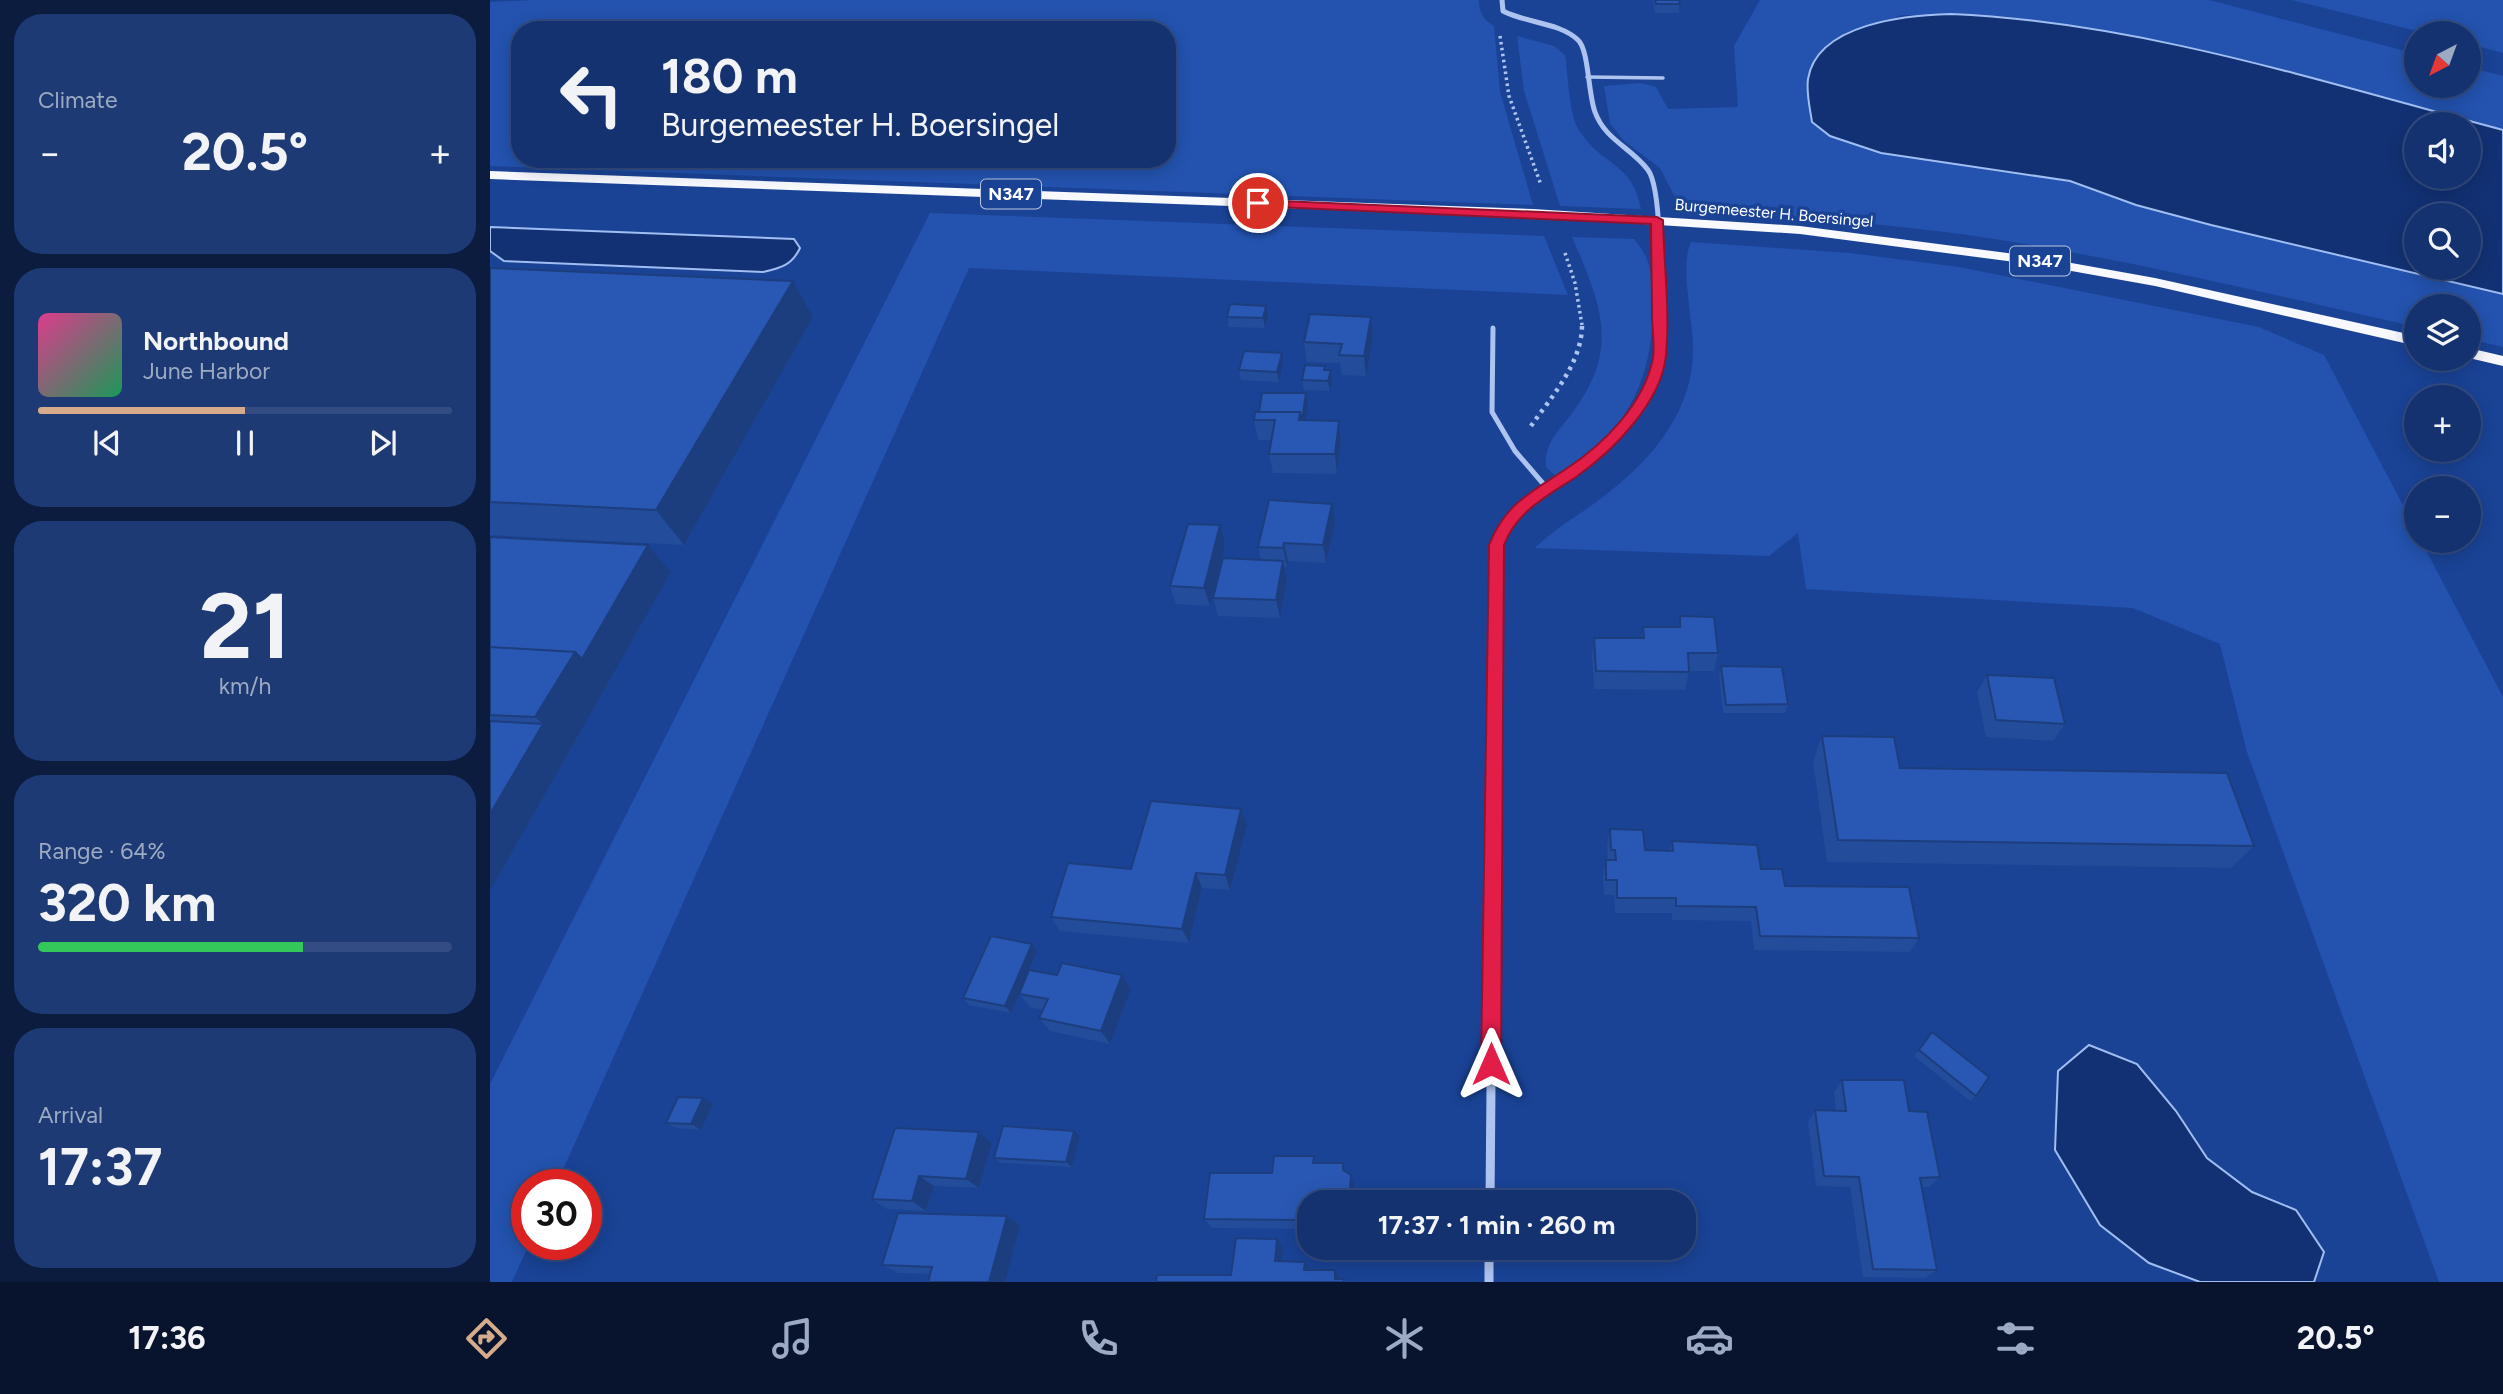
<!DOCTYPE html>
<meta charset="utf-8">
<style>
:root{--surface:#143270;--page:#1d3a75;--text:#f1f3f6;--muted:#9daac3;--line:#334d83;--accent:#d6ab8b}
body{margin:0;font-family:Figtree,sans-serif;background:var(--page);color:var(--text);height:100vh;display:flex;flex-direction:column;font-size:26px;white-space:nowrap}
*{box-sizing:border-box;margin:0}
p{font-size:23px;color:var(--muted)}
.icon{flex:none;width:38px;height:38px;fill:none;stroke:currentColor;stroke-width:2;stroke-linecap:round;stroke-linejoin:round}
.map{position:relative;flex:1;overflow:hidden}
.drawer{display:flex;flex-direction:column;gap:14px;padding:14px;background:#0b1c3e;width:490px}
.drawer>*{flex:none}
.banner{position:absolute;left:21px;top:21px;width:665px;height:147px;border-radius:28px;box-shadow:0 4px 18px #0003,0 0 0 2px var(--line);background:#143270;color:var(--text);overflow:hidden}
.needle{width:46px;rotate:221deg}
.buttons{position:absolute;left:1914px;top:21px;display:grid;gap:14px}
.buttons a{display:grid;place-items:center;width:77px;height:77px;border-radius:50%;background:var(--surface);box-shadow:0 4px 18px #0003,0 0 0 2px var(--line);font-size:35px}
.speed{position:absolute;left:21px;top:1169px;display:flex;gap:14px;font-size:35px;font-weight:700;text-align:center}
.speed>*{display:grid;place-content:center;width:91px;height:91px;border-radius:50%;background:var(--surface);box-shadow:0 4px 18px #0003,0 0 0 2px var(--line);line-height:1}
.speed .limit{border:10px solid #d22;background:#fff;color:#111}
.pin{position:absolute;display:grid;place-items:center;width:60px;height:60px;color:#fff;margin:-30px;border:4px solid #fff;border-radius:50%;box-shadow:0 2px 7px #0007}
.me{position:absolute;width:77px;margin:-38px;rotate:0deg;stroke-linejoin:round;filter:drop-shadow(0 0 5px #0008)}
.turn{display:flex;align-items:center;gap:24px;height:147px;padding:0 35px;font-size:32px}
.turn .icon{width:91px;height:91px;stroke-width:2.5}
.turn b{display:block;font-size:49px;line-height:60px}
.big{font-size:52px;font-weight:700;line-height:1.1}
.drawer .widget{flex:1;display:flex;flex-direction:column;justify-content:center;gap:10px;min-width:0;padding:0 24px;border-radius:28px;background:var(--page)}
.drawer .dial{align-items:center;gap:0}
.dial b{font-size:91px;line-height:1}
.song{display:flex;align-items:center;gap:21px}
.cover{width:84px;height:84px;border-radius:10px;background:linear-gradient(135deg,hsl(330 70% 55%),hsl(150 70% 35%))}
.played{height:7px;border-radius:4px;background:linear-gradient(90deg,var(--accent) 50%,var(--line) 50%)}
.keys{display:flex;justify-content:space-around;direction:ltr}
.heat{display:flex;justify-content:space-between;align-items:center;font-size:38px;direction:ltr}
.charge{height:10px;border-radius:5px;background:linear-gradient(90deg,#34c759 64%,var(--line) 0)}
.trip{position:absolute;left:807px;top:1190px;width:399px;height:70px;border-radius:28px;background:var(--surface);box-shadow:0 4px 18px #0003,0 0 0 2px var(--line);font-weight:700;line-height:70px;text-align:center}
.menu{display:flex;height:112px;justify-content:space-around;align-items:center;background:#08142d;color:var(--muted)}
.menu .icon{width:49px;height:49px}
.menu .current{color:var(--accent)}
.menu b{font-size:32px;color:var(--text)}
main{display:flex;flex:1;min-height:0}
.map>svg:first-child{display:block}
</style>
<main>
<section class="drawer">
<div class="widget"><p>Climate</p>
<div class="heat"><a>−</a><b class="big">20.5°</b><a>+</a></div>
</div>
<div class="widget">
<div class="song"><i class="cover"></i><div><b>Northbound</b><p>June Harbor</p></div></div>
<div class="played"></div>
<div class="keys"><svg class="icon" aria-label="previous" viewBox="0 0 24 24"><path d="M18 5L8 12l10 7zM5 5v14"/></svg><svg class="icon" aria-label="pause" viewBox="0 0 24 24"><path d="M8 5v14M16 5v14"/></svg><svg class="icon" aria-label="next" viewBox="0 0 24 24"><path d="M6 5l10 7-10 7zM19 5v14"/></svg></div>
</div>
<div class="widget dial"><b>21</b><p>km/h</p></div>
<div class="widget"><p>Range · 64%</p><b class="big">320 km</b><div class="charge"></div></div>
<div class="widget"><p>Arrival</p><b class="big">17:37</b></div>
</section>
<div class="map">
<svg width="2013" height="1282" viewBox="0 0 2013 1282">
<rect width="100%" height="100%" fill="#1a4396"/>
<path fill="#2353af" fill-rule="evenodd" d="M44 0H989C989 13 993 19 1004 26L1010 92 1043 205 0 166V2ZM30 30H677V159H30Z
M1270 0H1719L1927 54V86H1979V67L2013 76V130L1677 42 1513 16 1412 15 1345 40 1320 71 1318 81 1330 126 1340 136 1504 171 1580 181 1646 205 1721 225 2013 294V347L1979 339V306H1927V327C1776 293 1624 256 1471 234 1380 222 1289 216 1197 210L1188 203 1170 168 1133 140 1120 123 1114 86 1151 83 1166 87 1178 109 1248 107 1244 46Z
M1802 0H2013V53L1979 44V33H1935Z
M1027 36 1064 46 1075 55C1078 74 1079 115 1089 130 1112 167 1142 161 1151 209L1070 206 1034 91Z
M440 213 1054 236 1078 295 479 268 66 1185H37V1244H39L22 1282H0V1084Z
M1082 237 1144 239C1163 262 1160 270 1162 299 1166 380 1135 434 1068 478L1056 467C1054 445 1067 432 1080 416 1131 350 1112 306 1082 237Z
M1201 242 1360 253 1469 267 1769 327 1834 355 1927 532V541H1931L2013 697V1282H1949L1757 752 1730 644 1643 608 1316 589 1308 533 1279 556 1045 548C1063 530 1084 518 1105 503 1155 467 1202 417 1203 352 1204 321 1189 267 1201 242Z"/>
<path fill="#123174" stroke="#a1bef2" stroke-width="2" fill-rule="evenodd" d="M1461 14C1649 22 1832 82 2013 130V294L1721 225 1646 205 1580 181 1391 153 1340 136 1322 122C1320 108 1316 93 1318 79 1327 23 1418 15 1461 14ZM1927 124H1979V177H1927ZM1927 215H1979V268H1927Z
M0 227 304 239 310 248C302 265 291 268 273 272L14 261 0 251Z
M1599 1045 1647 1064 1686 1111 1717 1158 1762 1192 1806 1210 1834 1252 1824 1282H1710L1659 1263 1610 1225 1565 1150 1568 1071Z"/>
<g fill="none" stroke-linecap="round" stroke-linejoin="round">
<path stroke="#aec4f0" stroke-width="3.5" stroke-dasharray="2.5 3.5" stroke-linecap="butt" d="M1010 36 1019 96 1051 185
M1075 253 1085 283 1092 325"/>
<path stroke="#aec4f0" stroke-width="4.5" stroke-dasharray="3.5 5" stroke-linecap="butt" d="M1041 426C1062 396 1093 362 1092 323"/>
<path stroke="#aec4f0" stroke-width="3.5" d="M1097 77 1173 78"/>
<path stroke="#aec4f0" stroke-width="5" d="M1003 328 1002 412 1025 451 1056 487"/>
<path stroke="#aec4f0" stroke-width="5" d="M1012 0 1013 11C1035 23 1069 22 1088 40 1099 50 1098 94 1105 112 1115 140 1142 148 1158 170 1173 190 1170 296 1170 325"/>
<path stroke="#aec4f0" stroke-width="6" d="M1004 743 1006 545 1031 508 1103 457 1139 419 1164 374 1169 357 1170 323"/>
<path stroke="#aec4f0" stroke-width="9" d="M1000 1202 1004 742
M999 1248V1282"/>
<path fill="#f7f9ff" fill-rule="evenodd" d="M0 171 1043 209 1310 226 1548 257 1665 278 1927 336V346L1665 286 1548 265 1310 234 1043 217 0 179Z
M1979 348 2013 356V366L1979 358Z"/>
</g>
<path fill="#234c9b" d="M1163 0H1189V13H1165Z
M0 268 303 281 323 317 194 545 0 535Z
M776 306 778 316 775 328 739 327 737 317Z
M881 317 883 336 876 376 852 375 850 363 817 362 814 342Z
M793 363 789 382 751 380 749 370Z
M835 366V370L842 380 840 391 814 390 812 380Z
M816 393 818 403 815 420 849 421 851 440 847 474 783 473 779 454 782 440H768L764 420 769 412Z
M845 523 836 563 798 561 797 567H794L797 580 790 618 728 616 723 598 771 560 768 547Z
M0 537 158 545 181 572 0 891Z
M735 544 720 606 686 604 680 586Z
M1190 616 1228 653 1224 671H1199L1195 690 1104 689 1102 656 1104 638H1152L1153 627H1188Z
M1231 666 1298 704 1295 713H1233L1229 675Z
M1497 675 1575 724 1563 741 1496 737 1487 692Z
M1332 736 1410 768 1764 846 1741 868 1337 862 1323 761Z
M757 825 740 890 712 888 699 943 570 931 561 917 641 869Z
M1120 829 1155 850 1179 851 1182 841 1271 869 1295 886 1429 938 1420 952 1264 950 1261 921 1182 920V913H1125L1124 895H1114L1113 876 1116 860H1118L1117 845Z
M547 951 539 970 567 975H632L641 989 620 1044 560 1031 549 1018 553 1010 540 1007 529 994 530 991 521 1013 479 1005 473 998Z
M1442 1032 1486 1096 1480 1101 1424 1056Z
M1352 1080 1419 1111 1450 1177 1439 1187H1432L1447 1270 1435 1278 1373 1277 1360 1187 1326 1186 1318 1122 1325 1110 1346 1111 1344 1092Z
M223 1104 211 1130 187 1128 176 1123Z
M590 1136 582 1167 511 1163 504 1158Z
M502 1143 489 1188 444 1186 436 1211 397 1209 382 1199Z
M827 1163 857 1172 864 1184V1200L860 1202H819V1229L722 1228 714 1219 782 1173Z
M530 1225 440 1274 408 1273 392 1265Z"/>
<path fill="#1d3e7e" d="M303 281 323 317 194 545 166 510Z
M776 306 778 316 775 328 773 318Z
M881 317 883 336 876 376 874 356Z
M792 353 793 363 789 382 787 372Z
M841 370 842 380 840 391 838 381Z
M816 393 818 403 813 440 809 420 810 412Z
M849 421 851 440 847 474 845 454Z
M842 504 845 523 836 563 833 545Z
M730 525 735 544 720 606 714 588Z
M794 543 798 561 797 567 793 548Z
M158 545 181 572 0 891V814L53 724 45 717 85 652Z
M793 561 797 580 790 618 786 600Z
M751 809 757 825 740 890 735 875Z
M706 873 712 888 699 943 692 929Z
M542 944 547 951 521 1013 515 1006Z
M632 975 641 989 620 1044 611 1031Z
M213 1098 223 1104 211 1130 201 1124Z
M584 1131 590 1136 582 1167 576 1162Z
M489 1132 502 1143 489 1188 476 1179Z
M861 1175 864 1184V1200L860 1202H851V1196Z
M429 1176 444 1186 436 1211 422 1201Z
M517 1216 530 1225 515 1282H499Z
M787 1239 793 1248 791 1269 785 1261Z
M815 1262 820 1270H814Z
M845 1270 850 1278 849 1282 845 1279Z"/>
<path fill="#2958b4" stroke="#1d3e7e" stroke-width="2" d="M1165 0H1189L1190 4H1166Z
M0 268 303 281 166 510 0 502Z
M740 304 776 306 773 318 737 317Z
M820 314 881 317 874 356 849 355 852 344 814 342Z
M754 351 792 353 787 372 749 370Z
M815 365 835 366 834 370H841L838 381 812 380Z
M772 393H816L812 420 810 412H769Z
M765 412H810L809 420 849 421 845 454H779L785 420H764Z
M779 500 842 504 833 545 794 543 793 548 768 547Z
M698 524 730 525 714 588 680 586Z
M0 537 158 545 92 659 85 652 0 647Z
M733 558 793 561 786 600 723 598Z
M1190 616 1224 617 1228 653H1198L1199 672 1106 671 1104 638H1154L1153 627H1190Z
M0 647 85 652 45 717 0 715Z
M1231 666 1292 667 1298 704 1236 705Z
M1497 675 1564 678 1575 724 1506 720Z
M0 721 53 724 0 814Z
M1332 736 1404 737 1410 768 1737 773 1764 846 1348 840Z
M661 801 751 809 735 875 706 873 692 929 561 917 578 863 641 869Z
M1120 829 1153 830 1155 850 1183 851 1182 841 1267 845 1271 869H1292L1295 886 1419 887 1429 938 1270 936 1266 907 1186 906V898H1127V880H1116V860H1126L1125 850H1121Z
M501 936 542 944 515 1006 473 998Z
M572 963 632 975 611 1031 549 1018 558 999 529 994 539 970 567 975Z
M1442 1032 1499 1077 1486 1096 1429 1050Z
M1352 1080H1414L1419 1111 1437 1112 1450 1177 1430 1178 1447 1270 1383 1269 1369 1177 1334 1176 1325 1110 1356 1111Z
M188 1097 213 1098 201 1124 176 1123Z
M513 1126 584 1131 576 1162 504 1158Z
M405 1128 489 1132 476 1179 429 1176 422 1201 382 1199Z
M784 1156H824L823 1163H853V1170L861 1175 860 1190 851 1196V1202H819V1220L714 1219 720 1173H782Z
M408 1213 517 1216 499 1282H438L442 1267 392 1265Z
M746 1238 787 1239 785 1261 815 1262 814 1270H845V1279H854V1282H666L667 1275H741Z"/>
<path fill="#e11d48" stroke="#92132f" stroke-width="2" d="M768 200 1167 217 1173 220C1174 264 1180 311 1176 355 1172 402 1122 452 1086 477 1056 497 1027 511 1014 545L1011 1064 1008 1071 1001 1074 994 1071 991 1064 999 545C1015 504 1040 493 1076 469 1114 444 1154 404 1163 358 1165 344 1162 328 1162 315 1162 285 1161 254 1161 224L764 206 762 203Z"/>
<g text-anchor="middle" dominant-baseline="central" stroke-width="7" stroke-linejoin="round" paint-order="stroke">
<g font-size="16" fill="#fff" stroke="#1a4396">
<text transform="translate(1284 213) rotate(5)">Burgemeester H. Boersingel</text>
</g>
<g fill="#1a4396" stroke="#bac7e0" stroke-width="2">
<rect x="491" y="179.5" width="60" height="29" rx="5"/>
<rect x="1520" y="246.5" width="60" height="29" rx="5"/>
</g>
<g font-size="18" font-weight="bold" fill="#fff">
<text x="521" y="194">N347</text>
<text x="1550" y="261">N347</text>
</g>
</g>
</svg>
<div class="buttons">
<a><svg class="needle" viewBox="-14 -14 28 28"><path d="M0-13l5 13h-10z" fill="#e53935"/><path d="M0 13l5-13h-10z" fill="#9daac3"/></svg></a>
<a><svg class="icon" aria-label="sound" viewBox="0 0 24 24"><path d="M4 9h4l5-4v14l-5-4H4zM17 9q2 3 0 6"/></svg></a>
<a><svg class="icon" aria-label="search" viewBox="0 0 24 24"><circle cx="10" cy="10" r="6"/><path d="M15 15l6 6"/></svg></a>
<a><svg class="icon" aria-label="layers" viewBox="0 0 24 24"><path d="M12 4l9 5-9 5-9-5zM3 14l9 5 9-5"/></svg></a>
<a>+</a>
<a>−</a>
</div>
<div class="speed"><div class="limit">30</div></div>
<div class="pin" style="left:768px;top:203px;background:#d93025"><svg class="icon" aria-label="arrive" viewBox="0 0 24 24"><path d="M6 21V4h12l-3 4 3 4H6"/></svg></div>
<svg class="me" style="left:1001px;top:1064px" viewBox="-20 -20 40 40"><path d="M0-17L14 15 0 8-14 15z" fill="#e11d48" stroke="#fff" stroke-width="4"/></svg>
<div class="trip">17:37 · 1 min · 260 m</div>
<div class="banner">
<div class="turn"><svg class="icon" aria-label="left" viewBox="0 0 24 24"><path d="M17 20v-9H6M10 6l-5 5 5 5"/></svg><div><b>180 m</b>Burgemeester H. Boersingel</div></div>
</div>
</div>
</main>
<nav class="menu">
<b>17:36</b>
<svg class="icon current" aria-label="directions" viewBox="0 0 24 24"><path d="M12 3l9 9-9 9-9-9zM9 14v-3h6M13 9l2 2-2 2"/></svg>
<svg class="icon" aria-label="music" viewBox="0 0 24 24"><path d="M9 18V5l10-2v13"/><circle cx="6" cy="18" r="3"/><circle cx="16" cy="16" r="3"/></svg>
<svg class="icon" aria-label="phone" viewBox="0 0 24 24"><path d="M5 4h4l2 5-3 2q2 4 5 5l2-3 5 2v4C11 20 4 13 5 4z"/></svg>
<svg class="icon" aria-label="climate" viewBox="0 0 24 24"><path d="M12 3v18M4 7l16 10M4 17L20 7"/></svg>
<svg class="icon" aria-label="car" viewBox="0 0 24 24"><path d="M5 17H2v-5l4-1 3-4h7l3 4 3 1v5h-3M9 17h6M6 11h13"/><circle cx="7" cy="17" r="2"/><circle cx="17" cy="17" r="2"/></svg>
<svg class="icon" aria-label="filters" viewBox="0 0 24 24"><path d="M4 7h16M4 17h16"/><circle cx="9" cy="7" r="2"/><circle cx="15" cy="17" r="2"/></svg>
<b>20.5°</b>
</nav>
